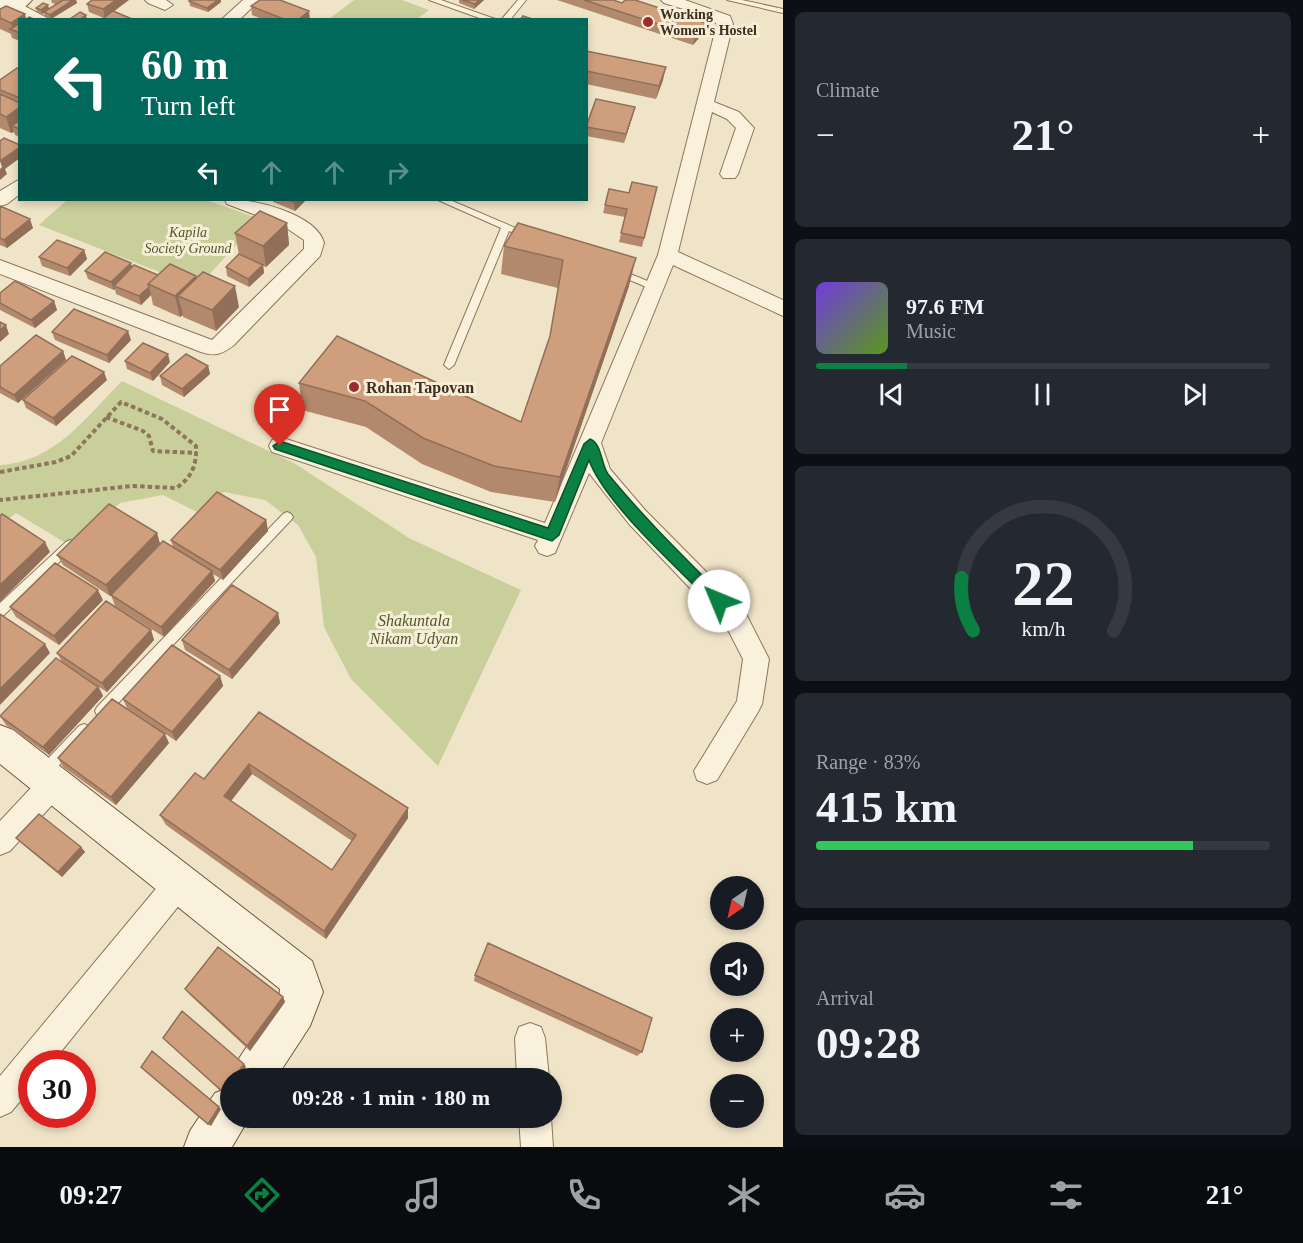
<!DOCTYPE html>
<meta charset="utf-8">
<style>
:root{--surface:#171b24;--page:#242831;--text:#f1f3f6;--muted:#9ea1a6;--line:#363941;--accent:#0b8043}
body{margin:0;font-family:Georgia,serif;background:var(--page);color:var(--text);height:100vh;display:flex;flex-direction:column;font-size:22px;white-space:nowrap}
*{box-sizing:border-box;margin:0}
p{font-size:20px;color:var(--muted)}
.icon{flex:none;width:33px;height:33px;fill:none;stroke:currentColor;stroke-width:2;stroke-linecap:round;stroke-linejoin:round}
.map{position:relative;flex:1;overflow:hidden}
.side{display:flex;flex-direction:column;gap:12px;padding:12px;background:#0d0f14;width:520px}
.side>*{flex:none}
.banner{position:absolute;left:18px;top:18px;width:570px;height:183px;border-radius:0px;box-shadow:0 3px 9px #0003;background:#00695c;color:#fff;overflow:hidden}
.needle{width:39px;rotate:214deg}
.tools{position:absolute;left:710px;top:876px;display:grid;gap:12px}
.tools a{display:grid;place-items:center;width:54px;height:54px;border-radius:50%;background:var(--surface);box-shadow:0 3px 9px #0003;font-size:30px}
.speed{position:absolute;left:18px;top:1050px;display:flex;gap:12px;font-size:30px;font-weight:700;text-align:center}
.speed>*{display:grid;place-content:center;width:78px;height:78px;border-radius:50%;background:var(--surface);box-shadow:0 3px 9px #0003;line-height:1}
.speed .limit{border:9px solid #d22;background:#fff;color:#111}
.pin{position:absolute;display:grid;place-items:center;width:51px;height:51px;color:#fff;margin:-62px -26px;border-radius:50% 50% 50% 0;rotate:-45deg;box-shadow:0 0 6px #0007}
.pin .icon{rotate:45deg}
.me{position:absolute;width:66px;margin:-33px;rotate:315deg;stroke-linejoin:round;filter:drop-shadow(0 0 4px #0008)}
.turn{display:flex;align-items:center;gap:21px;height:126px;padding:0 24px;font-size:27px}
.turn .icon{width:78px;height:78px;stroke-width:2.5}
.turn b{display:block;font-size:42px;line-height:51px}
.lanes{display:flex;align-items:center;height:57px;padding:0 24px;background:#0003;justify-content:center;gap:30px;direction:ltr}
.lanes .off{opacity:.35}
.big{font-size:45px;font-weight:700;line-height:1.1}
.side .tile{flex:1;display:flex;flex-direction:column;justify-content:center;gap:9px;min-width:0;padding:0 21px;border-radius:9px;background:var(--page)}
.side .dial{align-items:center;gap:0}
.dial svg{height:156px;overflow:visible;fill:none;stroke:var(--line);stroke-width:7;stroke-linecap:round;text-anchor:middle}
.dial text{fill:var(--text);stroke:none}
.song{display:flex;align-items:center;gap:18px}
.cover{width:72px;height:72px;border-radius:9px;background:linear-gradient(135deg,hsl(260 70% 55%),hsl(90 70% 35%))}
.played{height:6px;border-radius:3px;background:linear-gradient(90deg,var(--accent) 20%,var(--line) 20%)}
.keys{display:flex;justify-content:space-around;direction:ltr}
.heat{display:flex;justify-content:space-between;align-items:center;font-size:33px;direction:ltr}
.charge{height:9px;border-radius:4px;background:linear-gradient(90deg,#34c759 83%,var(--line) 0)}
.trip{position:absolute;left:220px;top:1068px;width:342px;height:60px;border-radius:30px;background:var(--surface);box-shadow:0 3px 9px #0003;font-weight:700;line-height:60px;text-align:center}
.tabs{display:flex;height:96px;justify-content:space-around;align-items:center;background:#090b0e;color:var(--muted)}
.tabs .icon{width:42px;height:42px}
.tabs .selected{color:var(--accent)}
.tabs b{font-size:27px;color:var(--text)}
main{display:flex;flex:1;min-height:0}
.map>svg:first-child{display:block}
</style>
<main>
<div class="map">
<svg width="783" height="1147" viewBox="0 0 783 1147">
<rect width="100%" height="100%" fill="#f0e4c8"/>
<path fill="#c9cf9b" d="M354 0H402L429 10 417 19H329Z
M67 200H206L260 219 198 287 39 225Z
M122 381 294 463 409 538 521 590 438 766 351 679 324 627 316 557 298 525 265 500 224 492 199 513 163 495 120 503 72 547 16 513 0 526V465C55 462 86 417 122 381Z"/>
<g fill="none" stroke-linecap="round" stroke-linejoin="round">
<defs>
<path id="lane" d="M429 0H441L498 20H485Z
M518 0H526L510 20H501Z
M727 0H742L783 9V13Z
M438 200H450L532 235 527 238 509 231 454 365 449 369 444 365 501 228Z
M616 268 657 285 659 287 654 290 651 289 613 273 611 271Z
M287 512 291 514 293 517 291 520 107 715 102 717 97 715 95 711 97 707 283 514Z
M70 540 74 542 76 545 74 548 4 615 0 616V603L66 542Z
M84 724 89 726 91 730 89 734 49 776 44 778 39 776 37 772 39 768 79 726Z"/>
<path id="street" d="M0 0H13L51 20H29L0 6Z
M145 0H166L173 5 165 10 148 3Z
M243 0H260L239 20H221Z
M661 0H685L730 16 733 24 714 102 739 112 754 128 738 174 735 178H723L720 174 736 128 727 119 712 112 678 252 783 300V316L673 265 601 443 610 469 645 510 744 610 769 659 762 704 758 712 717 780 707 784 697 780 694 771 737 701 743 659 726 626 629 524 589 473 555 553 547 556 539 553 535 546 538 540 272 452 269 446 272 440 280 437 545 523 658 255 717 24 709 17 664 3Z
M20 179V194L7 204 0 206V191Z
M225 200C250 197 317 214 324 243L320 256 234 345C222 354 215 357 201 352L0 274V260L212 340 304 249V240L282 225 227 204Z
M53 771 63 775 67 784 63 793 10 851 0 855V821L43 775Z
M179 869 189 873 193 883 189 893 51 1064H32V1087L11 1112 0 1117V1076L169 873Z
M530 1023 541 1027 545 1038 549 1078H517L515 1038 519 1027Z
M519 1118H551L553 1147H521Z"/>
<path id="secondary" d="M6 0H32C25 9 11 17 0 19V4Z
M0 725 13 730 312 961 323 992 310 1026 276 1078H231V1082L229 1078 236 1063 279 998 280 989 0 764Z
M231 1087V1118H249L232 1147H184L190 1131 215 1093Z"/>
</defs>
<use href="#lane" stroke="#8d765c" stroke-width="2"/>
<use href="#street" stroke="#8d765c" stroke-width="2"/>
<use href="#secondary" stroke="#6f573f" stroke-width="2"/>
<path stroke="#8d765c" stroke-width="4" stroke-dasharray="4.5 3" stroke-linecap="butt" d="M106 417 143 431 149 436 153 451 197 453
M0 472 56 462 71 456 121 402 162 419 196 446C197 464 192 478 176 488L132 486 0 500"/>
<use href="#lane" fill="#faf1dc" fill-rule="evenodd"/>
<use href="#street" fill="#faf1dc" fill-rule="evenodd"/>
<use href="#secondary" fill="#faf1dc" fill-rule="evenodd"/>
</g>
<path fill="#b2896c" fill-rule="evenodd" d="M51 0H76L77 3 51 19 45 17 44 13 42 14 37 12 36 8 48 5 49 9 56 4 52 3Z
M191 0H221V2L208 12 190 6 189 1Z
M459 0H484L474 9 459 3Z
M557 0H613L704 32 693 45Z
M87 4 114 12 132 20H101L104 18 89 12Z
M251 6 310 20H264L252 15Z
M0 9 25 14 26 19 36 20H20V41L12 38 11 34 0 29Z
M586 51 663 80 656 99 586 84Z
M20 69V137L15 135 14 132 11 133 0 128V80Z
M633 115 624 143 586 136V125Z
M657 187 642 247 619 242 625 217 603 213 605 205 629 193Z
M273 200H306L295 211 273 202Z
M0 206 33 228 7 248 0 245Z
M287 223 289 245 266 267 263 266 264 273 249 287 227 276 226 267 239 255 235 233Z
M518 223 629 286 555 502 491 492 422 464 366 427 302 410 299 383 521 422 550 336 558 288 501 274 504 246Z
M84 250 87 259 70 276 42 266 39 257Z
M131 263 132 268 158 275 196 276 197 278 239 307 216 331 183 317V315L180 317 153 305 151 295 141 305 116 294 115 289 114 290 88 279 85 271Z
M0 293 54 301 57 310 35 328 0 310Z
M52 332 131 340 109 363 55 340Z
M63 351 66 360 18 403 0 393V366Z
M125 361 170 362 153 381 127 369Z
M208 366 210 374 184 397 162 385 160 376Z
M107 380 56 426 26 408 23 400Z
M266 520 268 531 223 580 213 574 215 581 164 637 115 606 111 595 173 547 171 540Z
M157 533 160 544 110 596 63 565 57 555Z
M103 600 59 645 16 617 10 607Z
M278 613 280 623 232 679 185 650 182 640Z
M151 630 154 640 107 692 99 687 103 696 49 755 6 725 0 716 62 662 57 653Z
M220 676 223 686 176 741 127 708 123 699Z
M259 712 408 808V818L326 939 166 825 160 815 204 779ZM252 774 352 841 332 870 231 801Z
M169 743 116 805 63 767 58 758Z
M16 838 81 847 85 852 62 877 21 843Z
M475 975 642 1052 637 1056 474 981Z
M185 989 283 997 285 1002 250 1051 189 994Z"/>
<path fill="#916f58" d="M73 0H76L77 3 51 19 50 15Z
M116 0H129L105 18 103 9Z
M218 0H221V2L208 12 207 8Z
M479 0H484L474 9 475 4Z
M48 5 49 10 42 14 41 10Z
M309 11 310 20H298Z
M25 14 26 20H20V33L14 31 11 23Z
M86 15 87 20H79Z
M706 23 704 32 693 45 695 36Z
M666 67 663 80 656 99 659 86Z
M20 107V127L12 126 14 132 11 133 6 117Z
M635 107 633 115 624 143 626 134Z
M20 147V158L5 169 7 174 0 180V169L2 167 0 161Z
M297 200H306L295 211 294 202Z
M30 219 33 228 7 248 4 240Z
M287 223 289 245 266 267 263 246Z
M84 250 87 259 70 276 67 268Z
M636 258 629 286 555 502 560 477Z
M131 263 133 272 114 286 115 289 114 290 111 282Z
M263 265 264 273 249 287 248 279Z
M196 276 201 297 178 296 183 315 180 317 175 296Z
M235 286 239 307 216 331 212 310Z
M149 287 151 295 141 305 139 296Z
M54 301 57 310 35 328 31 320Z
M6 325 9 334 0 342V330Z
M128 331 131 340 109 363 107 355Z
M63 351 66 360 18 403 14 395Z
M168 354 170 362 153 381 150 373Z
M208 366 210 374 184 397 182 389Z
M104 372 107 380 56 426 53 418Z
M266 520 268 531 223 580 220 570Z
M157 533 160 544 110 596 106 585Z
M45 542 50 552 0 602V585Z
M212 571 215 581 164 637 161 627Z
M98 590 103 600 59 645 54 636Z
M278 613 280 623 232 679 229 670Z
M151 630 154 640 107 692 102 683Z
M45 644 50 653 0 705V689Z
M220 676 223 686 176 741 172 732Z
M98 687 103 696 49 755 43 747Z
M165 734 169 743 116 805 111 797Z
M249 764 252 774 227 806 224 796Z
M408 808V818L326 939 324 931Z
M81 847 85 852 62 877 58 872Z
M283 997 285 1002 250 1051 247 1046Z
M244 1064 246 1067 238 1078H234Z
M231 1083V1089L227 1095 224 1093Z
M219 1107 221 1109 211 1126 208 1124Z"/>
<path fill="#cf9f7d" stroke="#916f58" stroke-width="1.5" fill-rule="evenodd" d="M63 0H73L50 15 44 12Z
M92 0H116L103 9 87 4Z
M191 0H218L207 8 189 1Z
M260 0H280L309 11 298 20H286L251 6Z
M462 0H479L475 4Z
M584 0H613L622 3 625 0H635L706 23 695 36Z
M43 3 48 5 41 10 36 8Z
M6 6 25 14 11 23 0 18V9Z
M113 11 132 19 101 20Z
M80 12 86 15 79 20 70 19Z
M523 16 535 20H520Z
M29 17 36 20H25Z
M20 23V33L10 29Z
M586 51 666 67 659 86 586 71Z
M17 68 20 69V98L0 90V80Z
M0 94 20 103V107L6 117 0 114Z
M596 99 635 107 626 134 586 127Z
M20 120V129L12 126Z
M4 138 20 145V147L0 161V141Z
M632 182 657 187 644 238 621 233 627 209 605 205 609 189 629 193Z
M287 200H297L294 202Z
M0 206 30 219 4 240 0 238Z
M260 211 287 223 263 246 235 233Z
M518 223 636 258 560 477 494 466 423 438 365 401 299 383 337 336 521 422 550 336 563 260 504 246Z
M57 240 84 250 67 268 39 257Z
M105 252 131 263 111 282 85 271Z
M239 254 263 265 248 279 226 267Z
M170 264 196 276 175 296 148 284Z
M134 265 158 275 148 284 149 287 139 296 114 286Z
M203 272 235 286 212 310 178 296Z
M15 281 54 301 31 320 0 303V293Z
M74 309 128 331 107 355 52 332Z
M0 322 6 325 0 330Z
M36 335 63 351 14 395 0 387V366Z
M143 343 168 354 150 373 125 361Z
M186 354 208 366 182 389 160 376Z
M72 356 104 372 53 418 23 400Z
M217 492 266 520 220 570 171 540Z
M109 504 157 533 106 585 57 555Z
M2 514 45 542 0 585V516Z
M163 541 212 571 161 627 111 595Z
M55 563 98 590 54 636 10 607Z
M232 585 278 613 229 670 182 640Z
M106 601 151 630 102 683 57 653Z
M0 614 45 644 0 689Z
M172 645 220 676 172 732 123 699Z
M56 658 98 687 43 747 0 716Z
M112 699 165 734 111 797 58 758Z
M259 712 408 808 324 931 160 815 195 773 204 779ZM249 764 356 835 332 870 224 796Z
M39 814 81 847 58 872 16 838Z
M488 943 652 1018 642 1052 475 975Z
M218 947 283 997 247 1046 185 989Z
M182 1011 244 1064 234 1078H231V1083L224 1093 163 1038Z
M152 1051 219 1107 208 1124 141 1067Z"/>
<path fill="#0b8043" stroke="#07532c" stroke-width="1.5" d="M590 439C602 443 601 465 608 474 644 518 684 557 724 597L726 601 724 605H714C680 570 604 503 589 460L559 535 552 541 275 449 273 446 280 441 548 528 584 444Z"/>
<g fill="#9e2a2b" stroke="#f7eed8" stroke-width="2">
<circle cx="648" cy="22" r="6"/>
<circle cx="354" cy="387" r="6"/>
</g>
<g text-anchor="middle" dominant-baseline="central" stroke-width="6" stroke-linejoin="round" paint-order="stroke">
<g font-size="14" font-weight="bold" fill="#3d2e20" stroke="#f7eed8" text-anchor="start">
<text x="660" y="14">Working<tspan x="660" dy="16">Women's Hostel</tspan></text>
</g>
<g font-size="14" font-style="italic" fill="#4d5a26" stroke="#f7eed8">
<text x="188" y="232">Kapila<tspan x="188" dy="16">Society Ground</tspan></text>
</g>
<g font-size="16" font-weight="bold" fill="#3d2e20" stroke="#f7eed8" text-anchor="start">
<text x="366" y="387">Rohan Tapovan</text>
</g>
<g font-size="16" font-style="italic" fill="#4d5a26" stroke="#f7eed8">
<text x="414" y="620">Shakuntala<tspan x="414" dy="18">Nikam Udyan</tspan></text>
</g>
</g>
</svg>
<div class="tools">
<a><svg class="needle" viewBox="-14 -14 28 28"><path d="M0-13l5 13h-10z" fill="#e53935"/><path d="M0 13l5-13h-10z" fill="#9ea1a6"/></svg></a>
<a><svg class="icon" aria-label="sound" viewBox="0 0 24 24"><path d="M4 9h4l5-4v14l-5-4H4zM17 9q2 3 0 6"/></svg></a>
<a>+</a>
<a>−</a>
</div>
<div class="speed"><div class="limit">30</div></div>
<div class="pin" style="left:280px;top:446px;background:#d93025"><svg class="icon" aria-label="arrive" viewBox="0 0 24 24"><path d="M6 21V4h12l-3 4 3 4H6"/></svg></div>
<svg class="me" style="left:719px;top:601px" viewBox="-20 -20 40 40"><circle r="19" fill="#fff"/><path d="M0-13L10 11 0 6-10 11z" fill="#0b8043"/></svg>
<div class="trip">09:28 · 1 min · 180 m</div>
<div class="banner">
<div class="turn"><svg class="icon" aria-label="left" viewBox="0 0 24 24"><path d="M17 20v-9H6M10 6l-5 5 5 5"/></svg><div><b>60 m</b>Turn left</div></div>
<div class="lanes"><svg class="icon" aria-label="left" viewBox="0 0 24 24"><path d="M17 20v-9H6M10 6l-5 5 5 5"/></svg><svg class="icon off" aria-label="ahead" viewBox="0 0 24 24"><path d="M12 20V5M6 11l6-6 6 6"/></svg><svg class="icon off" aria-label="ahead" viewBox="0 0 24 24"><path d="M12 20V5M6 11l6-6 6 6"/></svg><svg class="icon off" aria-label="right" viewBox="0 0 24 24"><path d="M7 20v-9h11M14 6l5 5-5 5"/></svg></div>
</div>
</div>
<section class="side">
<div class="tile"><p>Climate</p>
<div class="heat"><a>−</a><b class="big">21°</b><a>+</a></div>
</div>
<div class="tile">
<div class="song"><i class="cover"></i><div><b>97.6 FM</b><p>Music</p></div></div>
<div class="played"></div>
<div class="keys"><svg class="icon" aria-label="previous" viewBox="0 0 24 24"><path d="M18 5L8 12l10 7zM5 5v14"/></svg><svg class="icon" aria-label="pause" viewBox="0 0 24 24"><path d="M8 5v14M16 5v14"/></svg><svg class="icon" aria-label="next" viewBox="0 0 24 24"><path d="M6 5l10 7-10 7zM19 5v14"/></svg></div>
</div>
<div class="tile dial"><svg viewBox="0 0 100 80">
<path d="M14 69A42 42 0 1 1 86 69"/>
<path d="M14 69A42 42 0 0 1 8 42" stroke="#0b8043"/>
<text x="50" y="56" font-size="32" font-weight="700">22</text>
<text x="50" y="72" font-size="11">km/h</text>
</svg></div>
<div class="tile"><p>Range · 83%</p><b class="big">415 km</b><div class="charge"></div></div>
<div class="tile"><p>Arrival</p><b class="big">09:28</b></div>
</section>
</main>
<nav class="tabs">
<b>09:27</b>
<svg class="icon selected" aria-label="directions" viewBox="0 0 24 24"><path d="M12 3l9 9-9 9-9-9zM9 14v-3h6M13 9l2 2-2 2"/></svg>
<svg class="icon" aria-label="music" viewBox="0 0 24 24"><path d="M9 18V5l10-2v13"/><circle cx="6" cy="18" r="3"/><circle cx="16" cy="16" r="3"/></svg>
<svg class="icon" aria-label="phone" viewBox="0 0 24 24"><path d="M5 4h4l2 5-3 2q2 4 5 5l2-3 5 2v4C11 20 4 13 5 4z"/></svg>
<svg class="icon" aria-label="climate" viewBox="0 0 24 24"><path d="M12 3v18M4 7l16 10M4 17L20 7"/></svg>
<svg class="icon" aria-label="car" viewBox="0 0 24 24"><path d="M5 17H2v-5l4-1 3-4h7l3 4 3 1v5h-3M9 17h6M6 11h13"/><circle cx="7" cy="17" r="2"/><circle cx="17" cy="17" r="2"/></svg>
<svg class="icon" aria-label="filters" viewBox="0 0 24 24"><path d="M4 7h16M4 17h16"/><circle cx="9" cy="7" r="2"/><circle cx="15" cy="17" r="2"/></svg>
<b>21°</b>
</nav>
